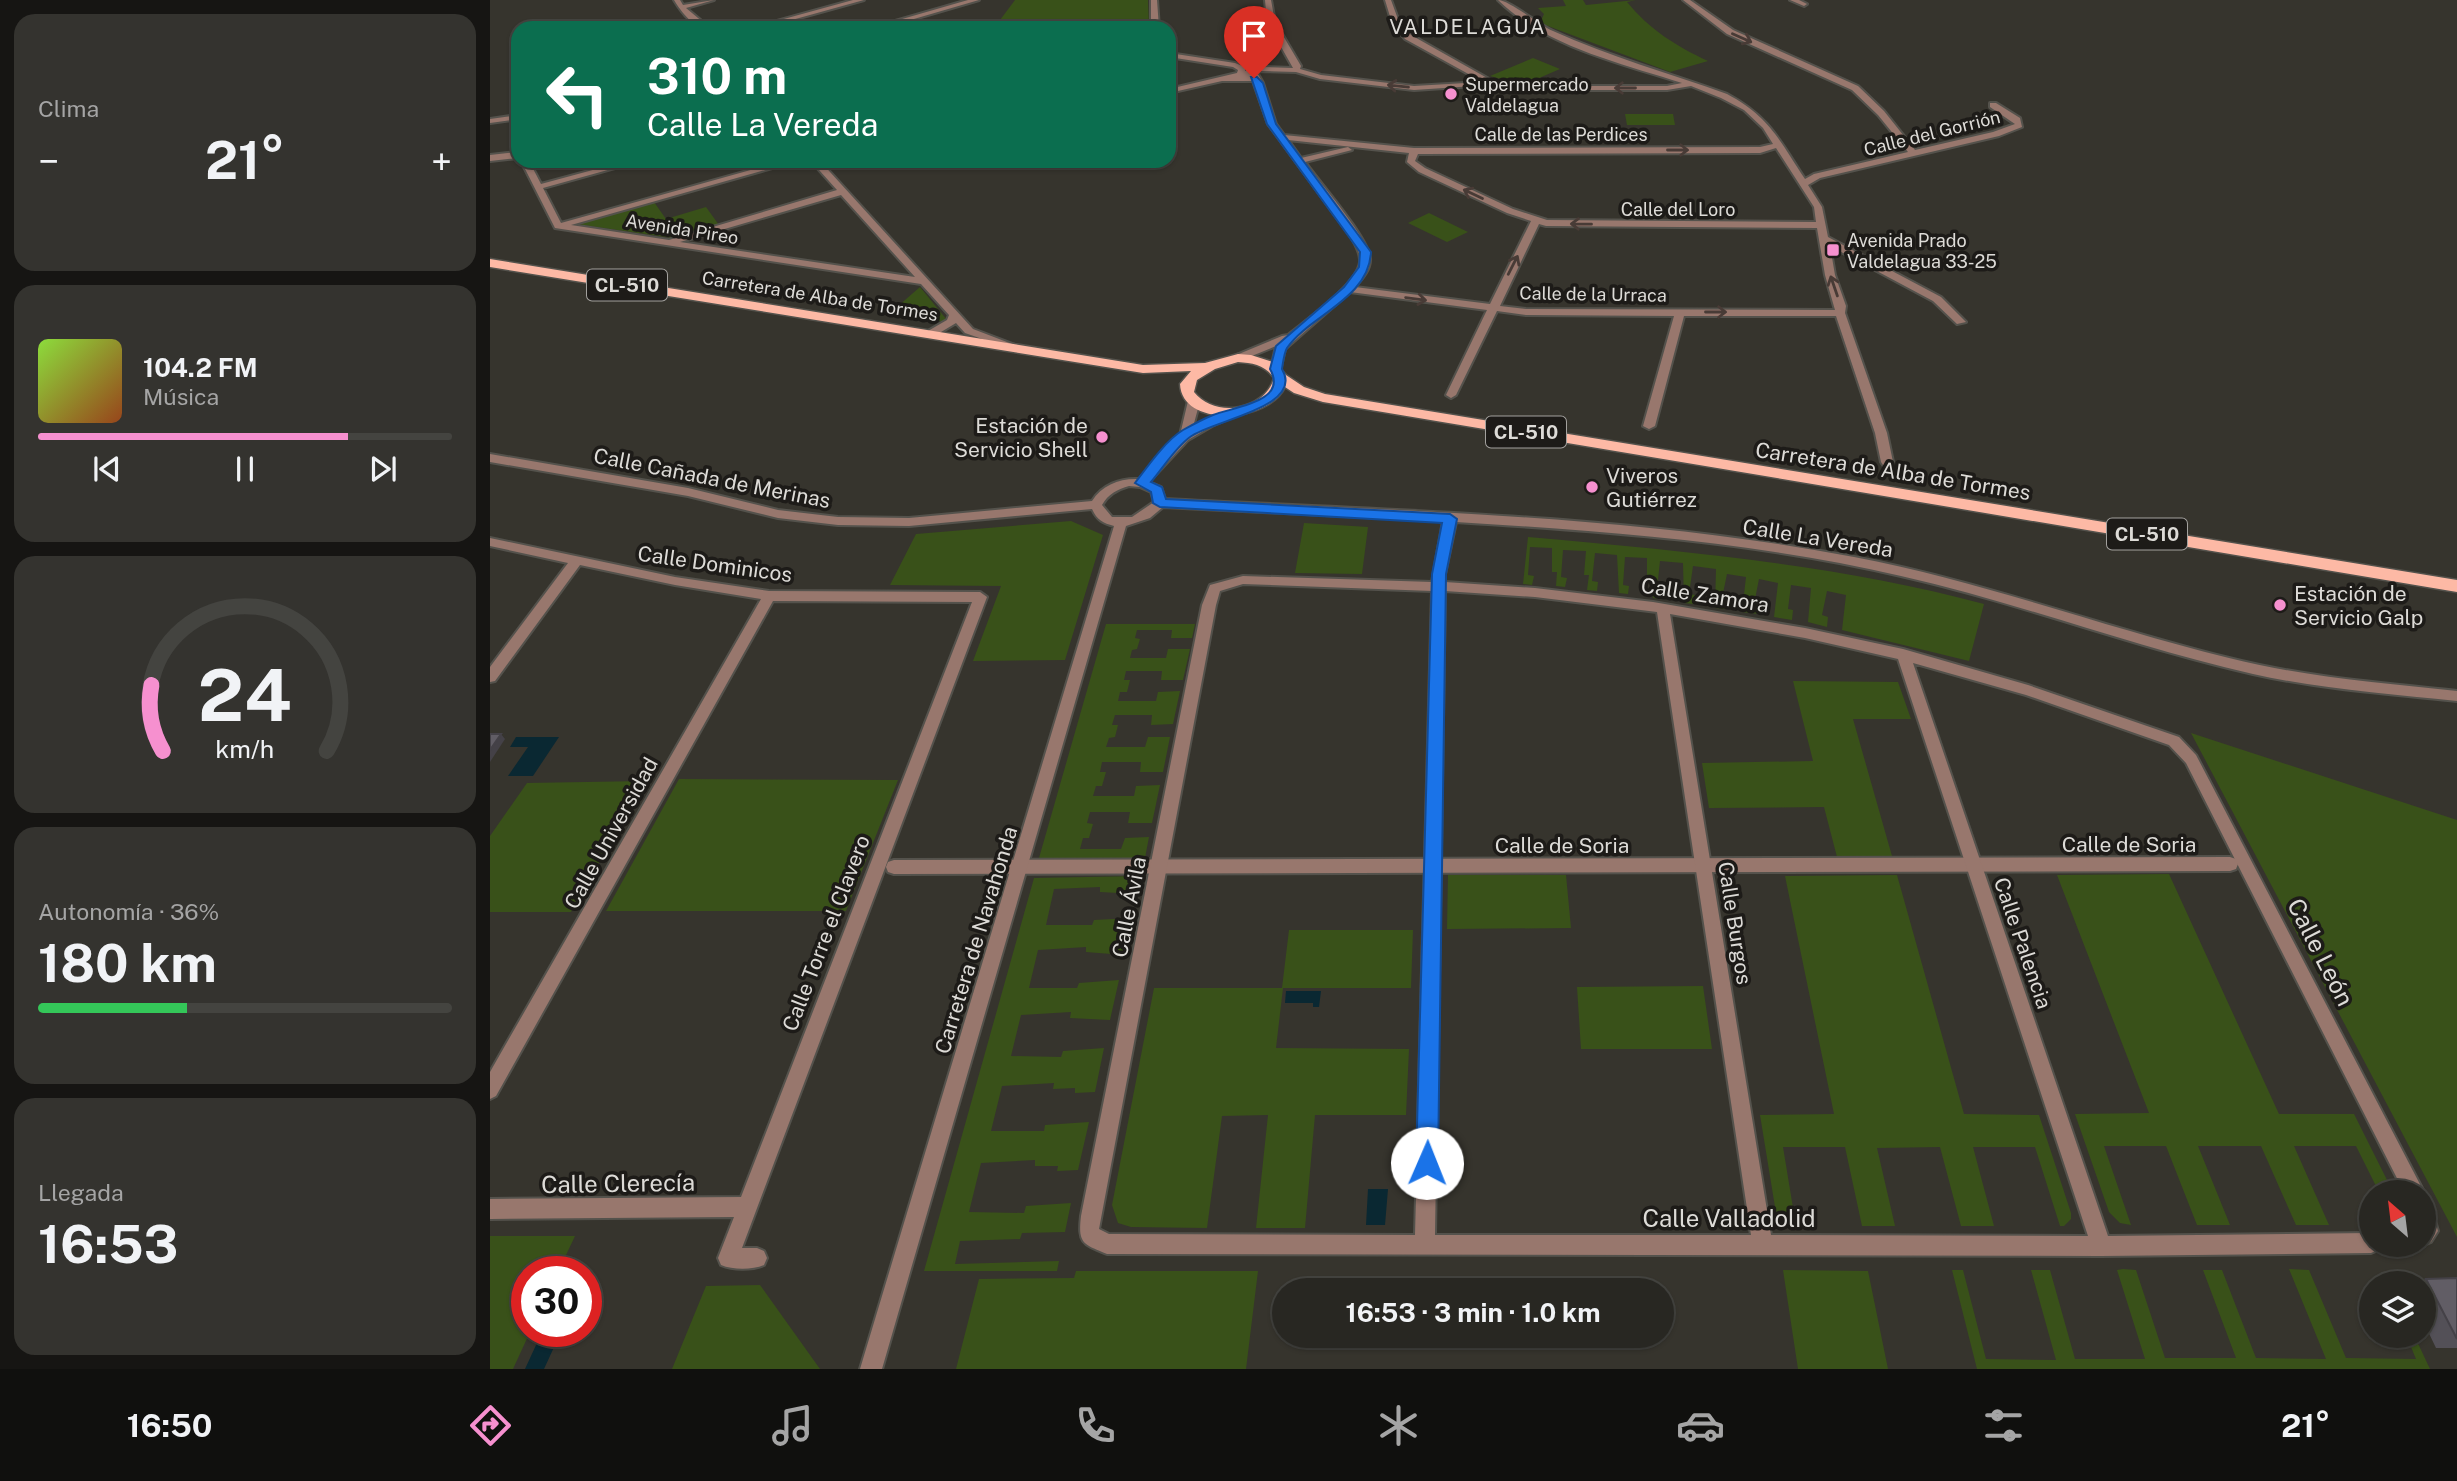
<!DOCTYPE html>
<html lang="es">
<meta charset="utf-8">
<style>
:root{--surface:#282722;--page:#34332f;--text:#f1f3f6;--muted:#a5a5a5;--line:#444440;--accent:#f690cf}
body{margin:0;font-family:"Public Sans",sans-serif;background:var(--page);color:var(--text);height:100vh;display:flex;flex-direction:column;font-size:26px;white-space:nowrap}
*{box-sizing:border-box;margin:0}
p{font-size:23px;color:var(--muted)}
.icon{flex:none;width:38px;height:38px;fill:none;stroke:currentColor;stroke-width:2;stroke-linecap:round;stroke-linejoin:round}
.map{position:relative;flex:1;overflow:hidden}
.side{display:flex;flex-direction:column;gap:14px;padding:14px;background:#161513;width:490px}
.side>*{flex:none}
.top-card{position:absolute;left:21px;top:21px;width:665px;height:147px;border-radius:21px;box-shadow:0 2px 5px #0004,0 0 0 2px var(--line);background:#0b6e4f;color:#fff;overflow:hidden}
.needle{width:46px;rotate:332deg}
.buttons{position:absolute;left:1869px;top:1180px;display:grid;gap:14px}
.buttons a{display:grid;place-items:center;width:77px;height:77px;border-radius:50%;background:var(--surface);box-shadow:0 2px 5px #0004,0 0 0 2px var(--line);font-size:35px}
.speed{position:absolute;left:21px;top:1256px;display:flex;gap:14px;font-size:35px;font-weight:700;text-align:center}
.speed>*{display:grid;place-content:center;width:91px;height:91px;border-radius:50%;background:var(--surface);box-shadow:0 2px 5px #0004,0 0 0 2px var(--line);line-height:1}
.speed .limit{border:10px solid #d22;background:#fff;color:#111}
.pin{position:absolute;display:grid;place-items:center;width:60px;height:60px;color:#fff;margin:-72px -30px;border-radius:50% 50% 50% 0;rotate:-45deg;box-shadow:0 0 7px #0007}
.pin .icon{rotate:45deg}
.me{position:absolute;width:77px;margin:-38px;rotate:1deg;stroke-linejoin:round;filter:drop-shadow(0 0 5px #0008)}
.turn{display:flex;align-items:center;gap:24px;height:147px;padding:0 21px;font-size:32px}
.turn .icon{width:91px;height:91px;stroke-width:2.5}
.turn b{display:block;font-size:49px;line-height:60px}
.big{font-size:52px;font-weight:700;line-height:1.1}
.side .tile{flex:1;display:flex;flex-direction:column;justify-content:center;gap:10px;min-width:0;padding:0 24px;border-radius:21px;background:var(--page)}
.side .dial{align-items:center;gap:0}
.dial svg{height:182px;overflow:visible;fill:none;stroke:var(--line);stroke-width:7;stroke-linecap:round;text-anchor:middle}
.dial text{fill:var(--text);stroke:none}
.song{display:flex;align-items:center;gap:21px}
.cover{width:84px;height:84px;border-radius:10px;background:linear-gradient(135deg,hsl(90 70% 55%),hsl(20 70% 35%))}
.played{height:7px;border-radius:4px;background:linear-gradient(90deg,var(--accent) 75%,var(--line) 75%)}
.keys{display:flex;justify-content:space-around;direction:ltr}
.heat{display:flex;justify-content:space-between;align-items:center;font-size:38px;direction:ltr}
.charge{height:10px;border-radius:5px;background:linear-gradient(90deg,#34c759 36%,var(--line) 0)}
.trip{position:absolute;left:782px;top:1278px;width:402px;height:70px;border-radius:35px;background:var(--surface);box-shadow:0 2px 5px #0004,0 0 0 2px var(--line);font-weight:700;line-height:70px;text-align:center}
.menu{display:flex;height:112px;justify-content:space-around;align-items:center;background:#10100e;color:var(--muted)}
.menu .icon{width:49px;height:49px}
.menu .on{color:var(--accent)}
.menu b{font-size:32px;color:var(--text)}
main{display:flex;flex:1;min-height:0}
.map>svg:first-child{display:block}
</style>
<main>
<section class="side">
<div class="tile"><p>Clima</p>
<div class="heat"><a>−</a><b class="big">21°</b><a>+</a></div>
</div>
<div class="tile">
<div class="song"><i class="cover"></i><div><b>104.2 FM</b><p>Música</p></div></div>
<div class="played"></div>
<div class="keys"><svg class="icon" aria-label="previous" viewBox="0 0 24 24"><path d="M18 5L8 12l10 7zM5 5v14"/></svg><svg class="icon" aria-label="pause" viewBox="0 0 24 24"><path d="M8 5v14M16 5v14"/></svg><svg class="icon" aria-label="next" viewBox="0 0 24 24"><path d="M6 5l10 7-10 7zM19 5v14"/></svg></div>
</div>
<div class="tile dial"><svg viewBox="0 0 100 80">
<path d="M14 69A42 42 0 1 1 86 69"/>
<path d="M14 69A42 42 0 0 1 9 40" stroke="#f690cf"/>
<text x="50" y="56" font-size="32" font-weight="700">24</text>
<text x="50" y="72" font-size="11">km/h</text>
</svg></div>
<div class="tile"><p>Autonomía · 36%</p><b class="big">180 km</b><div class="charge"></div></div>
<div class="tile"><p>Llegada</p><b class="big">16:53</b></div>
</section>
<div class="map">
<svg width="1967" height="1369" viewBox="0 0 1967 1369">
<rect width="100%" height="100%" fill="#36342d"/>
<path fill="#395119" d="M525 0H658L659 28H504Z
M1073 0H1093L1096 5 1146 0 1137 2C1160 30 1186 46 1218 61L1180 72 1050 23 1054 14 1048 8 1076 6Z
M1043 58 1070 69 1033 85 1000 76Z
M1135 114H1183L1185 125H1137Z
M164 202 176 219 216 207 229 225 183 238 86 224Z
M939 213 978 232 957 242 918 223Z
M430 287 457 320 456 322 400 313Z
M581 521 613 535 575 660 483 661 511 586 400 585 426 534Z
M814 523 878 527 872 574 805 573Z
M1038 537C1192 551 1345 564 1494 604L1479 661 1352 630 1356 595 1337 591 1332 615 1338 617 1337 627 1318 622 1321 588 1301 585 1298 609 1303 610 1302 620 1284 617 1288 583 1269 579 1264 604 1269 605V614L1252 612 1256 577 1237 574 1232 598 1238 600 1237 609 1225 608 1226 569 1203 566 1199 594 1205 595 1203 604 1194 603 1193 563 1170 561 1167 589 1173 590 1171 599 1163 598 1164 583 1157 582V558L1135 557 1133 585 1139 586 1138 594 1129 593 1127 555 1105 553 1102 581 1108 582 1107 591 1097 590 1099 575H1094L1096 551 1073 550 1071 577 1077 578 1075 587 1066 586 1067 572H1062V548L1040 547 1038 575 1044 576 1042 585 1033 584Z
M616 624H705L702 638H681L682 630H647L645 638 650 639 647 649 642 650 640 658H676L678 649H700L693 680H671L672 671H636L634 680H640L637 692H630L628 701H666L668 692 690 691 683 724 661 725 662 715H625L622 725H628L625 737 619 738 616 747H655L658 737H680L673 772H650L651 762H612L610 772H616L612 786H606L603 796H644L646 786 670 785 662 823H638L640 812H600L597 823 603 824 599 838H593L590 849H631L635 838 659 837 655 858H549Z
M1303 681 1408 682 1421 719H1363L1402 856 1347 857 1334 807 1219 808 1212 763 1323 761Z
M1701 733 1967 820V1237Z
M189 779 408 780 356 911H116Z
M155 781 81 912H0V836L37 783Z
M1679 874 1789 1114H1864L1903 1192H1889L1866 1146H1804L1839 1225H1806L1771 1146H1708L1740 1225H1707L1676 1146H1614L1641 1225 1630 1223 1619 1212 1585 1114 1659 1113 1567 875Z
M958 875H1076L1081 928 957 929Z
M1407 875 1474 1114 1549 1115 1581 1213V1219L1574 1226H1570L1545 1147H1483L1504 1226H1471L1450 1147 1387 1148 1405 1226H1372L1355 1147H1293L1306 1226 1295 1224 1286 1213 1270 1115 1344 1114 1295 876Z
M651 876 647 894 610 892V887L564 889 556 925H602L604 920 642 918 634 955 596 952V947L548 950 539 988H587L589 983 629 980 620 1020 580 1018 581 1012 531 1015 521 1056 571 1057 573 1051 614 1048 605 1092 585 1093V1088L563 1089 564 1083 512 1086 501 1131H554L555 1125 599 1122 588 1170 567 1171 568 1166H545V1160L491 1163 479 1212 534 1213 536 1206 581 1203 575 1232 532 1233 530 1239 470 1241 465 1264 569 1261 567 1271H434L544 878Z
M799 930H923L921 988H793L786 1048 919 1049 916 1115H825L815 1228H766L778 1115 732 1116 717 1228 641 1227 628 1223 622 1205 664 988H792Z
M1213 986 1222 1049H1091L1087 987Z
M0 1236H85L68 1272H37V1332H40L23 1369H0Z
M1633 1269 1646 1270 1675 1358H1746L1713 1270H1732L1766 1358 1836 1359 1799 1269 1819 1270 1856 1358 1926 1359 1916 1335H1924L1940 1369H1487L1462 1270H1473L1496 1359 1566 1360 1541 1270H1560L1585 1359H1655L1627 1270Z
M1293 1270 1378 1271 1398 1369H1308Z
M586 1271H768L756 1369H466L489 1279 584 1278Z
M270 1285 330 1369H182L216 1286Z"/>
<path fill="#0a2832" d="M26 737H69L43 776H18L38 747H20Z
M796 991H831L829 1007H823V1003H795Z
M878 1189H898L895 1225H876Z
M52 1332H71L54 1369H35Z"/>
<g fill="none" stroke-linecap="round" stroke-linejoin="round">
<defs>
<path id="pedestrian" d="M1740 857 1746 859 1748 864 1746 869 1740 871 404 874 398 872 396 867 398 862 404 860Z"/>
<path id="minor" d="M184 0H190L193 5 224 0 196 8 220 28C203 28 192 13 184 0Z
M363 0H374L273 28H261Z
M478 0H489L393 28H381Z
M661 0H667L669 28H661Z
M775 0H781L785 22 811 66 810 69 831 75 924 86 993 82 915 39 902 23 895 0H901L909 22 921 35 1006 83 1034 86H1177L1192 83C1130 63 1055 46 1008 0 1019 0 1049 25 1063 31 1120 57 1179 73 1237 94 1280 117 1289 140 1315 179L1324 174 1418 152 1388 115 1362 90 1237 34 1193 0H1200L1243 30 1368 86 1394 111 1425 150 1503 132 1525 124 1500 107V103H1506L1530 118 1532 127 1509 136 1330 178 1318 185 1332 207 1338 237 1451 297 1476 322 1467 324 1443 301 1340 246 1345 275 1356 306 1355 313 1397 433 1403 462 1401 465H1393L1391 462 1385 433 1346 316H1194L1165 426 1159 429 1153 426 1184 316 1036 315 1007 311 966 395 961 398 956 395 997 310 860 292 795 349 790 371H782L781 369 786 346 752 360H744V356L792 336 798 335C815 321 868 284 870 262 871 253 865 244 861 237L778 124 763 81H732L679 93V89L747 73 748 70 743 67 679 57V53L745 63 755 67V71L771 67 803 68 777 22ZM771 71 806 72 830 79 924 90 984 86 1034 90H1177L1201 86 1231 98 1254 110 1273 128 1283 144 1270 147 924 148 794 135 786 124 773 83 768 74 764 73ZM798 140 919 153 917 162 929 172 1017 213 1041 221 1000 304 865 287C872 279 881 269 880 258 877 236 829 182 815 162L862 150 858 147 811 158ZM1286 148 1324 207 1326 222 1057 220 1023 209 935 168 925 161 928 154 1270 153ZM1049 224 1056 226 1327 228 1335 275 1345 310 1036 309 1010 306Z
M1300 0H1309L1317 4 1314 6Z
M28 115V119L0 123V119Z
M28 152V158L0 161V155Z
M31 161H39L51 184 136 161H150L53 188 71 223 293 161H307L81 225 179 240 347 190 321 161H330L483 329 530 347 529 349H521L475 333 466 323 446 335H438V331L457 320 459 315 431 284 65 228ZM351 195 425 277 190 242Z
M704 398 710 401 703 427 746 409 750 408 756 411 722 426 698 440 659 482 671 487 675 499C905 511 1138 514 1364 557 1491 581 1613 627 1739 658 1814 677 1891 683 1967 691V701C1899 694 1830 689 1763 674 1644 647 1530 603 1411 576 1266 542 1114 531 966 522L955 574V582L1045 588 1163 602 1315 628 1413 649 1538 685 1689 737 1706 755 1934 1192H1914L1696 763 1679 745 1536 695 1423 663 1618 1236 1881 1233V1244H1890L1888 1250 1881 1253 1611 1256 617 1254C592 1244 588 1243 591 1216L712 605 720 585 753 576 942 582 953 521 673 507 660 518 636 526 392 1369H370L624 526C613 523 607 520 602 509L419 526 348 525 288 518 198 496 0 462V454L198 488 288 510 348 517 419 518 602 501C612 485 630 478 649 479L690 435 698 401ZM639 486 650 487 661 492 664 502 642 517H622L612 505C618 494 628 489 639 486ZM753 584 942 591 925 1235 619 1234 609 1229 726 605 730 591ZM955 591 1045 597 1167 612 1261 1235H945ZM1180 614 1315 638 1408 659 1598 1236 1281 1235Z
M0 538 185 577 279 591 490 592 497 597 252 1248H267L274 1251 277 1258 274 1265C262 1270 243 1270 231 1265L228 1258 244 1217 0 1219V1199L251 1197 482 602 283 601 6 1096 0 1099V1072L271 599 185 585 90 565 5 681 0 682V667L78 563 0 546Z
M1934 1204 1941 1207 1948 1231 1941 1242 1934 1245Z"/>
<path id="primary" d="M0 259 653 365 715 363 748 354 761 355 783 362 796 375 814 387 835 394 1967 580V592L833 402 804 393 795 387C779 422 692 429 690 384L701 371 653 373 0 267ZM748 362C763 363 775 365 784 378 775 410 725 419 704 392L707 380 725 369Z"/>
</defs>
<use href="#pedestrian" stroke="#54524c" stroke-width="4"/>
<use href="#minor" stroke="#54524c" stroke-width="4"/>
<use href="#primary" stroke="#54524c" stroke-width="3"/>
<use href="#pedestrian" fill="#98776d" fill-rule="evenodd"/>
<use href="#minor" fill="#98776d" fill-rule="evenodd"/>
<use href="#primary" fill="#fdb9a5" fill-rule="evenodd"/>
</g>
<path fill="#535057" d="M1967 1278V1348H1946L1934 1323V1283H1928L1936 1279Z"/>
<path fill="#444147" d="M11 734 15 739 0 762V750Z"/>
<path fill="#615d65" stroke="#444147" stroke-width="2" d="M0 734H11L0 750Z
M1967 1278V1339L1936 1279Z"/>
<defs><path id="oneway-shaft" d="M-6 0H5M1.5-3L5.5 0L1.5 3" fill="none" stroke-width="1.6" stroke-linecap="round" stroke-linejoin="round" transform="scale(1.75)"/></defs>
<g stroke="#483b36">
<use href="#oneway-shaft" transform="translate(1252 38) rotate(24)"/>
<use href="#oneway-shaft" transform="translate(908 86) rotate(-174)"/>
<use href="#oneway-shaft" transform="translate(1135 88) rotate(-180)"/>
<use href="#oneway-shaft" transform="translate(1188 150)"/>
<use href="#oneway-shaft" transform="translate(983 194) rotate(-155)"/>
<use href="#oneway-shaft" transform="translate(1091 224) rotate(-179)"/>
<use href="#oneway-shaft" transform="translate(1023 265) rotate(-63)"/>
<use href="#oneway-shaft" transform="translate(1344 286) rotate(-109)"/>
<use href="#oneway-shaft" transform="translate(926 299) rotate(8)"/>
<use href="#oneway-shaft" transform="translate(1226 312)"/>
</g>
<path fill="#1a73e8" stroke="#114b97" stroke-width="2" d="M761 77H767L773 83 786 124 881 252C879 299 820 315 797 348 794 353 793 363 792 369 815 408 722 420 700 437 685 448 673 468 661 482L672 487 676 499 960 514 967 519 956 574 948 1163 945 1170 937 1174 929 1170 926 1163 942 574 952 523 670 507 663 503 661 492 645 483C657 467 676 440 693 430 702 425 713 419 723 415 743 407 799 402 780 369L786 346 854 287 869 267 870 252 777 124Z"/>
<g fill="#f690cf" stroke="#1d1b18" stroke-width="2.5">
<circle cx="961" cy="94" r="7"/>
<rect x="1336" y="243" width="14" height="14" rx="3.5"/>
<circle cx="612" cy="437" r="7"/>
<circle cx="1102" cy="487" r="7"/>
<circle cx="1790" cy="605" r="7"/>
</g>
<g text-anchor="middle" dominant-baseline="central" stroke-width="7" stroke-linejoin="round" paint-order="stroke">
<g font-size="18" fill="#dddbd7" stroke="#1d1b18" text-anchor="start">
<text x="975" y="84">Supermercado<tspan x="975" dy="21">Valdelagua</tspan></text>
<text x="1357" y="240">Avenida Prado<tspan x="1357" dy="21">Valdelagua 33-25</tspan></text>
</g>
<g font-size="18" fill="#dddbd7" stroke="#1d1b18">
<text transform="translate(1442 133) rotate(-14)">Calle del Gorrión</text>
<text x="1071" y="134">Calle de las Perdices</text>
<text x="1188" y="209">Calle del Loro</text>
<text transform="translate(192 229) rotate(9)">Avenida Pireo</text>
<text transform="translate(1103 294) rotate(1)">Calle de la Urraca</text>
<text transform="translate(330 296) rotate(9)">Carretera de Alba de Tormes</text>
</g>
<g fill="#1d1b18" stroke="#a3a19e" stroke-width="2">
<rect x="97" y="269.5" width="80" height="31" rx="5"/>
<rect x="996" y="416.5" width="80" height="31" rx="5"/>
<rect x="1617" y="518.5" width="80" height="31" rx="5"/>
</g>
<g font-size="19" font-weight="bold" fill="#dddbd7">
<text x="137" y="285">CL-510</text>
<text x="1036" y="432">CL-510</text>
<text x="1657" y="534">CL-510</text>
</g>
<g font-size="21" letter-spacing="2" fill="#dddbd7" stroke="#1d1b18">
<text x="978" y="26">VALDELAGUA</text>
</g>
<g font-size="21" fill="#dddbd7" stroke="#1d1b18" text-anchor="start">
<text x="598" y="425" text-anchor="end">Estación de<tspan x="598" dy="24">Servicio Shell</tspan></text>
<text x="1116" y="475">Viveros<tspan x="1116" dy="24">Gutiérrez</tspan></text>
<text x="1804" y="593">Estación de<tspan x="1804" dy="24">Servicio Galp</tspan></text>
</g>
<g font-size="21" fill="#dddbd7" stroke="#1d1b18">
<text transform="translate(1403 471) rotate(9)">Carretera de Alba de Tormes</text>
<text transform="translate(222 478) rotate(11)">Calle Cañada de Merinas</text>
<text transform="translate(1328 538) rotate(9)">Calle La Vereda</text>
<text transform="translate(225 564) rotate(8)">Calle Dominicos</text>
<text transform="translate(1215 595) rotate(9)">Calle Zamora</text>
<text transform="translate(121 833) rotate(-61)">Calle Universidad</text>
<text x="1639" y="844">Calle de Soria</text>
<text x="1072" y="845">Calle de Soria</text>
<text transform="translate(639 907) rotate(-79)">Calle Ávila</text>
<text transform="translate(1245 923) rotate(81)">Calle Burgos</text>
<text transform="translate(336 933) rotate(-69)">Calle Torre el Clavero</text>
<text transform="translate(486 940) rotate(-73)">Carretera de Navahonda</text>
<text transform="translate(1533 943) rotate(71)">Calle Palencia</text>
</g>
<g font-size="24" fill="#dddbd7" stroke="#1d1b18">
<text transform="translate(1831 952) rotate(63)">Calle León</text>
<text transform="translate(128 1183) rotate(-1)">Calle Clerecía</text>
<text x="1239" y="1218">Calle Valladolid</text>
</g>
</g>
</svg>
<div class="buttons">
<a><svg class="needle" viewBox="-14 -14 28 28"><path d="M0-13l5 13h-10z" fill="#e53935"/><path d="M0 13l5-13h-10z" fill="#a5a5a5"/></svg></a>
<a><svg class="icon" aria-label="layers" viewBox="0 0 24 24"><path d="M12 4l9 5-9 5-9-5zM3 14l9 5 9-5"/></svg></a>
</div>
<div class="speed"><div class="limit">30</div></div>
<div class="pin" style="left:764px;top:78px;background:#d93025"><svg class="icon" aria-label="arrive" viewBox="0 0 24 24"><path d="M6 21V4h12l-3 4 3 4H6"/></svg></div>
<svg class="me" style="left:937px;top:1163px" viewBox="-20 -20 40 40"><circle r="19" fill="#fff"/><path d="M0-13L10 11 0 6-10 11z" fill="#1a73e8"/></svg>
<div class="trip">16:53 · 3 min · 1.0 km</div>
<div class="top-card">
<div class="turn"><svg class="icon" aria-label="left" viewBox="0 0 24 24"><path d="M17 20v-9H6M10 6l-5 5 5 5"/></svg><div><b>310 m</b>Calle La Vereda</div></div>
</div>
</div>
</main>
<nav class="menu">
<b>16:50</b>
<svg class="icon on" aria-label="directions" viewBox="0 0 24 24"><path d="M12 3l9 9-9 9-9-9zM9 14v-3h6M13 9l2 2-2 2"/></svg>
<svg class="icon" aria-label="music" viewBox="0 0 24 24"><path d="M9 18V5l10-2v13"/><circle cx="6" cy="18" r="3"/><circle cx="16" cy="16" r="3"/></svg>
<svg class="icon" aria-label="phone" viewBox="0 0 24 24"><path d="M5 4h4l2 5-3 2q2 4 5 5l2-3 5 2v4C11 20 4 13 5 4z"/></svg>
<svg class="icon" aria-label="climate" viewBox="0 0 24 24"><path d="M12 3v18M4 7l16 10M4 17L20 7"/></svg>
<svg class="icon" aria-label="car" viewBox="0 0 24 24"><path d="M5 17H2v-5l4-1 3-4h7l3 4 3 1v5h-3M9 17h6M6 11h13"/><circle cx="7" cy="17" r="2"/><circle cx="17" cy="17" r="2"/></svg>
<svg class="icon" aria-label="filters" viewBox="0 0 24 24"><path d="M4 7h16M4 17h16"/><circle cx="9" cy="7" r="2"/><circle cx="15" cy="17" r="2"/></svg>
<b>21°</b>
</nav>
